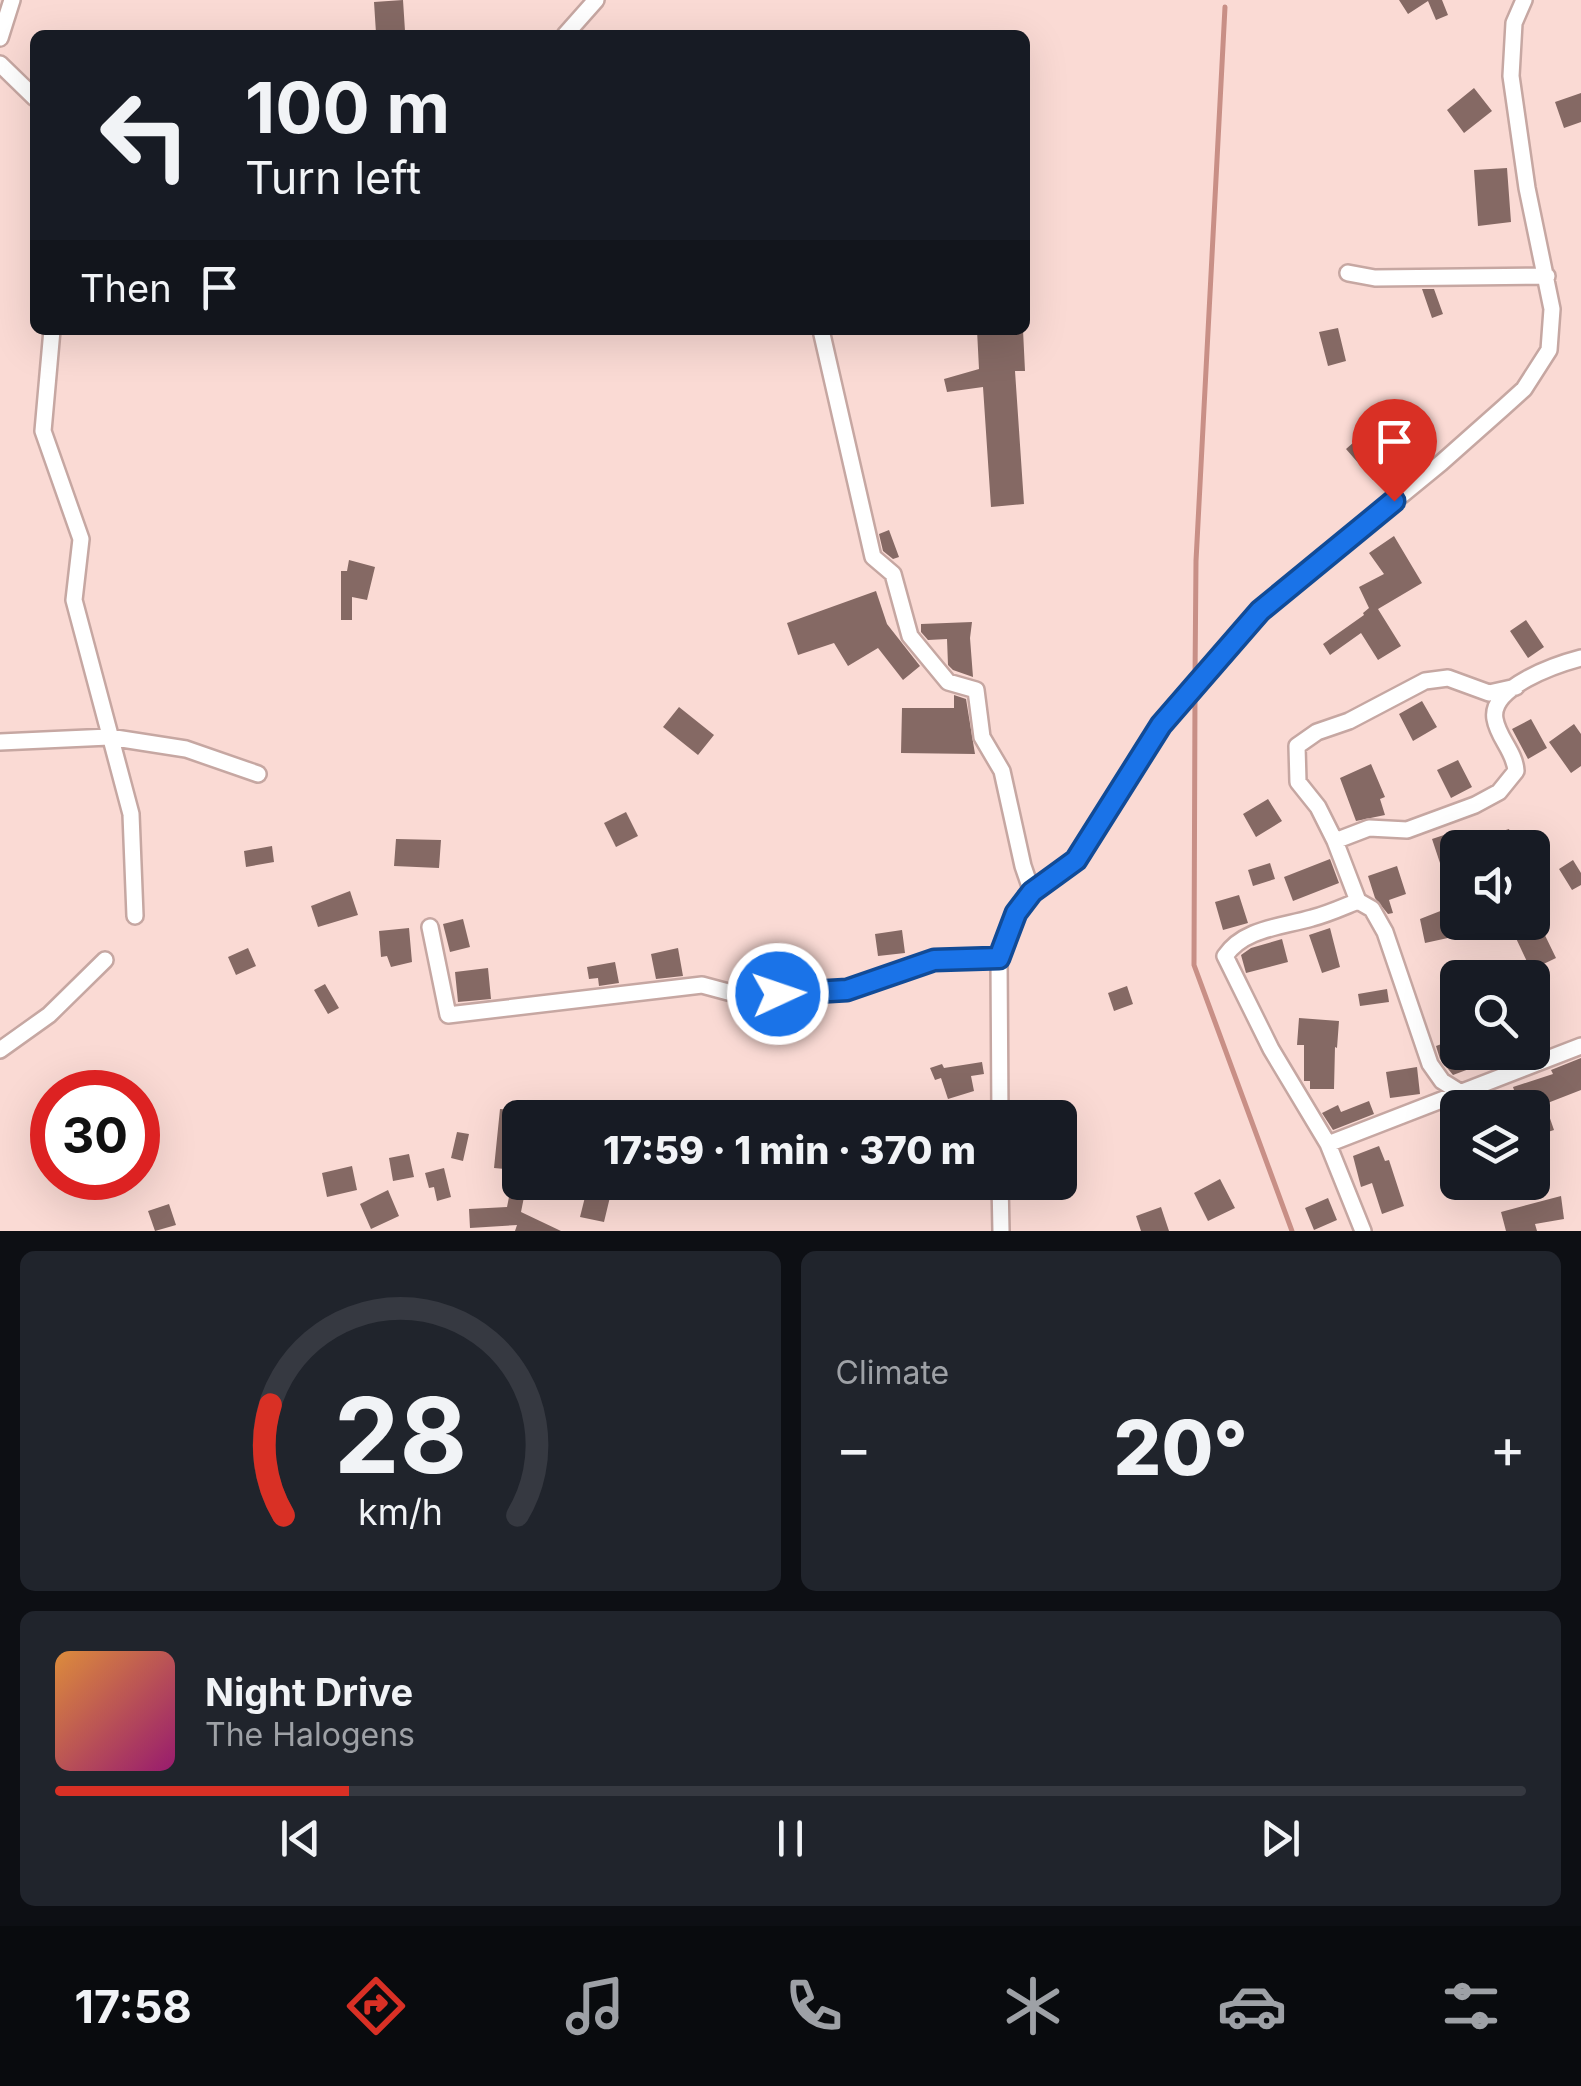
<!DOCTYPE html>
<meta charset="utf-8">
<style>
:root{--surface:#171b24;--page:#20242c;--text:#f1f3f6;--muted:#9ea1a6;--line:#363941;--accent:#d93025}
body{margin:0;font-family:Inter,sans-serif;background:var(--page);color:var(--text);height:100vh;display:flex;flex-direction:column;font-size:38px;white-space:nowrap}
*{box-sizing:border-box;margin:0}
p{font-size:32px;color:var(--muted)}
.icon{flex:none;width:55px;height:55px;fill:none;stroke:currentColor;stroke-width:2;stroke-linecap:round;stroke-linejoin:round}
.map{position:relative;height:1231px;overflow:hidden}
.side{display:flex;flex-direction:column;gap:20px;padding:20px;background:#0d0f14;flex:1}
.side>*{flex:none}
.hud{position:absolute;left:30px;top:30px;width:1000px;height:305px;border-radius:15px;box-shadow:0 10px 40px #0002;background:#171b24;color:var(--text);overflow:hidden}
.fabs{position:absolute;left:1440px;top:830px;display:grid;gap:20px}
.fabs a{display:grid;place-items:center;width:110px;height:110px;border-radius:15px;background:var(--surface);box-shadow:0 10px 40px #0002;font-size:50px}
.speed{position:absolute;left:30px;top:1070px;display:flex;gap:20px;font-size:50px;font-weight:700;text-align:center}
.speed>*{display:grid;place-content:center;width:130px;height:130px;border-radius:50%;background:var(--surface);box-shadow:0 10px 40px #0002;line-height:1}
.speed .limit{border:15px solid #d22;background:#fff;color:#111}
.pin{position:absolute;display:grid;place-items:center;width:85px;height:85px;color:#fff;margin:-102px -42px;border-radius:50% 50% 50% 0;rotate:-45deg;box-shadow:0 0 10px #0007}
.pin .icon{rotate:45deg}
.me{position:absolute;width:110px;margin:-55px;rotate:87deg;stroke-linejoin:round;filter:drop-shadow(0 0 8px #0008)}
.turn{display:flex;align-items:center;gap:35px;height:210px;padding:0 50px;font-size:45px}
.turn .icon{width:130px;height:130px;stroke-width:2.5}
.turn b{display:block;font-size:70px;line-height:85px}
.then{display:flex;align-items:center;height:95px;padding:0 50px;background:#0003;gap:20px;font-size:38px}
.big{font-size:75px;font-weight:800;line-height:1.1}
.side .widget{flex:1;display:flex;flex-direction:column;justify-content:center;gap:15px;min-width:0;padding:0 35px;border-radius:15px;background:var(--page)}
.side .dial{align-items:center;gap:0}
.dial svg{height:260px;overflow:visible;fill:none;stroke:var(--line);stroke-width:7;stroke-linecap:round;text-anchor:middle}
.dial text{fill:var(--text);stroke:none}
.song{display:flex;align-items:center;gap:30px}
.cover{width:120px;height:120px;border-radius:15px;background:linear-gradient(135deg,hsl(30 70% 55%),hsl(320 70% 35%))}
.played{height:10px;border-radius:5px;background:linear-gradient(90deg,var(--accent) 20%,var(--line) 20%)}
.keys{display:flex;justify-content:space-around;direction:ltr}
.heat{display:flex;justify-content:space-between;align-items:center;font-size:55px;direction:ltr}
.side .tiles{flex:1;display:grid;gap:20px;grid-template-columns:1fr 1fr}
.widget:last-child{grid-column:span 2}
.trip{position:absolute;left:502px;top:1100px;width:575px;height:100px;border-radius:15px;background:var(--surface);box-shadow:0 10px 40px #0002;font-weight:800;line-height:100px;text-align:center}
.menu{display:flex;height:160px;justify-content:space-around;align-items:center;background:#090b0e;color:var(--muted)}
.menu .icon{width:70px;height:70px}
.menu .current{color:var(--accent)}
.menu b{font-size:45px;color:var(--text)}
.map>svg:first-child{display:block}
</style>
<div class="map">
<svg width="1581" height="1231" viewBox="0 0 1581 1231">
<rect width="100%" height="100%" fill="#fadad4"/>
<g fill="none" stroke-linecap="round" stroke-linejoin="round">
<path stroke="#c88f86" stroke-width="5" d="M1195 678 1196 561 1225 7
M1195 694 1194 965 1292 1231"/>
</g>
<path fill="#856964" d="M403 0 405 31 376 33 374 2Z
M1399 0H1442L1448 15 1436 20 1428 1 1408 14Z
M1474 88 1492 111 1464 133 1447 110Z
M1581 93V122L1564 128 1555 102Z
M1507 168 1511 222 1478 226 1474 170Z
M1422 289H1434L1443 314 1432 318Z
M1338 328 1346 361 1328 366 1319 332Z
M977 330H1023L1025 371H1015L1024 504 991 507 983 387 947 392 944 379 979 369Z
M1363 434 1391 465 1373 480 1346 449Z
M889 530 899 557 893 559 883 551 879 534Z
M1394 536 1422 583 1378 609 1401 646 1378 660 1361 633 1330 655 1323 644 1364 615 1363 613 1369 608 1359 587 1384 574 1369 553Z
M349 560 375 567 367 600 352 597V620H341V571H347Z
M876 591 887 624 920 666 903 680 878 648 848 666 834 643 798 655 787 623Z
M1526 620 1544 647 1528 658 1510 631Z
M972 622 970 638 973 677 953 670 948 665 947 639 928 640 921 632V624Z
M954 695 966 699 975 754 901 753 902 708H954Z
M1422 701 1437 727 1413 741 1399 714Z
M679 707 714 735 698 755 663 727Z
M1531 719 1547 748 1528 759 1512 729Z
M1574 724 1581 734V766L1571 773 1549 742Z
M1458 760 1472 787 1451 798 1437 770Z
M1371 764 1385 797 1380 799 1385 815 1356 821 1340 778Z
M1268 799 1282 821 1256 837 1243 814Z
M626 812 638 836 616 847 604 823Z
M1509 829 1515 848H1494L1490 835Z
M1456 831 1461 848H1458V870L1444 875 1432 839Z
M396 839 441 840 439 868 394 866Z
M272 846 274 862 246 867 244 851Z
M1330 859 1339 883 1293 901 1284 877Z
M1573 860 1581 873V885L1572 890 1559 869Z
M1270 863 1275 879 1253 886 1248 870Z
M1397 866 1406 894 1389 900 1393 913 1388 914 1375 898 1368 876Z
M350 891 358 915 318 927 311 906Z
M1239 895 1248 923 1223 930 1215 902Z
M1448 908 1457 936 1425 943 1420 919Z
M463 919 470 947 450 952 443 924Z
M1539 923 1556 958 1531 970 1514 934Z
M409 928 412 962 391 967 387 956 381 957 379 931Z
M1330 928 1340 967 1322 973 1309 935Z
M902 930 905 953 878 956 875 934Z
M1282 939 1288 962 1246 973 1241 955 1251 948Z
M248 948 256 966 236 975 228 957Z
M678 948 683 976 656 979 651 954Z
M615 962 619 983 599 986 598 978 589 979 587 967Z
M488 968 491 999 458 1002 455 972Z
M325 984 339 1008 328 1014 314 990Z
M1127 986 1133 1004 1114 1011 1108 993Z
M1387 989 1389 1002 1360 1006 1358 994Z
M1458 989V1011L1446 1015 1440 994Z
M1299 1018 1339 1021 1337 1048 1335 1047 1334 1089H1310V1081H1304V1045H1297Z
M1458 1038V1052H1463L1469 1069 1453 1075 1440 1059 1436 1046Z
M1581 1058V1090L1545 1104 1554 1130 1532 1137V1108H1520L1513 1087 1553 1074 1551 1070Z
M982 1062 984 1074 971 1076 974 1091 948 1099 941 1078 935 1080 930 1068 942 1064 944 1068Z
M1417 1067 1420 1094 1390 1098 1386 1072Z
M1369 1101 1374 1114 1333 1130 1322 1113 1338 1105 1341 1112Z
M500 1109 514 1110 510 1155H517L515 1170 494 1168Z
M457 1132 469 1134 463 1161 451 1158Z
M1379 1146 1385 1161 1389 1160 1404 1206 1382 1214 1372 1183 1361 1187 1353 1156Z
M409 1154 414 1177 393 1181 389 1158Z
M352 1166 357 1190 327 1197 322 1173Z
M444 1168 451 1197 437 1201 434 1187 429 1188 425 1173Z
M1220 1179 1235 1208 1208 1221 1194 1193Z
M512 1182H527L521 1212 561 1231H515L517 1225 470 1228 469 1209 507 1207Z
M587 1189 610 1197 604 1222 580 1217Z
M388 1190 399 1216 371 1229 360 1204Z
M1561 1196 1564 1219 1535 1224 1537 1231H1506L1501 1212Z
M1328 1198 1337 1220 1314 1230 1305 1208Z
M169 1204 176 1225 155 1231 148 1211Z
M1161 1207 1169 1231H1141L1136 1216Z"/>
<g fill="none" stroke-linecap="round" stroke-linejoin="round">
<defs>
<path id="minor" d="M565 35 596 0
M0 38 12 0
M0 64 35 98
M1348 273 1375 278 1547 276
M52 330 43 431 81 539 74 600 131 814 135 916
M821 330 873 557 893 574 910 636 948 682 976 690 982 737 1002 771 1023 866 1032 892
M0 742 109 737 186 749 258 774
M1335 841 1369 828 1407 830 1475 805 1499 792 1516 771C1515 752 1498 738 1495 719 1489 687 1558 664 1581 658
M1358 901C1343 907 1328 914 1312 918 1282 927 1244 928 1225 956L1271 1049 1328 1144 1363 1231
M430 927 448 1015 702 985 743 996 847 990 934 960 999 958
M0 1050 49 1015 105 960
M1458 1091 1442 1081 1430 1064 1385 932 1372 909 1358 901 1335 841 1318 807 1298 782 1297 746 1317 732 1349 721 1425 681 1448 678 1489 693 1516 687
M1000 1118 999 958 1015 913 1032 892 1075 860 1161 725 1260 611 1441 463 1503 408 1524 389 1549 350 1552 309 1527 188 1511 76 1514 23 1524 0
M1328 1144 1581 1046
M1000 1182 1001 1231"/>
</defs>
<use href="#minor" stroke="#c6a7a2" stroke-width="20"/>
<use href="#minor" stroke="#fff" stroke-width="15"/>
</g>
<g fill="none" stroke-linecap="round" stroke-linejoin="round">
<defs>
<path id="route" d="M778 994 847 990 934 960 999 958 1016 913 1032 892 1076 860 1161 725 1260 611 1394 501"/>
</defs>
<use href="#route" stroke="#114b97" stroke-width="25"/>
<use href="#route" stroke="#1a73e8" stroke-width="18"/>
</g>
</svg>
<div class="fabs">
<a><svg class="icon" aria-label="sound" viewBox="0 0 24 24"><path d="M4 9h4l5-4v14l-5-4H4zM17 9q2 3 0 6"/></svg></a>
<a><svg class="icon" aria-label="search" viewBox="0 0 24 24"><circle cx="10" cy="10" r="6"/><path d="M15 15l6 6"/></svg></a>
<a><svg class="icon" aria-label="layers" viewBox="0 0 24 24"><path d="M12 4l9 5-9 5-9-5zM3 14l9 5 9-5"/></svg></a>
</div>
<div class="speed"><div class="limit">30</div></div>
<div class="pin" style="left:1394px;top:501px;background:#d93025"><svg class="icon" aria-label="arrive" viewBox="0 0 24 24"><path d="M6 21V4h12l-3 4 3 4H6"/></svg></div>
<svg class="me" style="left:778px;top:994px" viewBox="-20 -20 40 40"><circle r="17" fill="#1a73e8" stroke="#fff" stroke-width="3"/><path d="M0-11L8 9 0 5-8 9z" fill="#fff"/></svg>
<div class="trip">17:59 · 1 min · 370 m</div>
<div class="hud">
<div class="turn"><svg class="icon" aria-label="left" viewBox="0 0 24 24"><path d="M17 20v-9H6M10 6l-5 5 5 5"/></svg><div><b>100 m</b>Turn left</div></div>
<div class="then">Then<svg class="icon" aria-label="arrive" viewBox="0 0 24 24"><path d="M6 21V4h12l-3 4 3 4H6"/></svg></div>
</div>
</div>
<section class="side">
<div class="tiles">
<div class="widget dial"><svg viewBox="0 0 100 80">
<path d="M14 69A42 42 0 1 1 86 69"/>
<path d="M14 69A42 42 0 0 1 10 35" stroke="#d93025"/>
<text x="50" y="56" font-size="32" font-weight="700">28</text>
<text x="50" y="72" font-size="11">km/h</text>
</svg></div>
<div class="widget"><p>Climate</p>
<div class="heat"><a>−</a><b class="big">20°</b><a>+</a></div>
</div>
<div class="widget">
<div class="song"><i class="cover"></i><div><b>Night Drive</b><p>The Halogens</p></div></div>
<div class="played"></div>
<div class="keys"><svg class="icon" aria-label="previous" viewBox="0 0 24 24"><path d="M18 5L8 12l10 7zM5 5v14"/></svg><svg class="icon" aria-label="pause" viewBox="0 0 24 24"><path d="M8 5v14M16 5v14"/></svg><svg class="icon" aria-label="next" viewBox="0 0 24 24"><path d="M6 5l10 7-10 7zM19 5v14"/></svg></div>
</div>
</div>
</section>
<nav class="menu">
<b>17:58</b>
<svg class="icon current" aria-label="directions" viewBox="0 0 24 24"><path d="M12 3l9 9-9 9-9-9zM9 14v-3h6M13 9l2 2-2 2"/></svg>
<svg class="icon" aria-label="music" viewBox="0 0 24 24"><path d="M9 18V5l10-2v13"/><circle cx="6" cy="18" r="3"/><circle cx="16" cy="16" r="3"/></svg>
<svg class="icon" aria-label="phone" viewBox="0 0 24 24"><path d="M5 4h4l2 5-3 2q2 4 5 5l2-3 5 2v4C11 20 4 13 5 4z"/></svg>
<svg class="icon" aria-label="climate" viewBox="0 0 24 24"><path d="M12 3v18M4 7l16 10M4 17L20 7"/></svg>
<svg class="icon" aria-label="car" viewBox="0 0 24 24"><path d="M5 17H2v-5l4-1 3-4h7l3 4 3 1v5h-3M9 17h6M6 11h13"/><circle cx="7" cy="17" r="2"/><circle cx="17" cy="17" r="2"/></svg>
<svg class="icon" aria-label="filters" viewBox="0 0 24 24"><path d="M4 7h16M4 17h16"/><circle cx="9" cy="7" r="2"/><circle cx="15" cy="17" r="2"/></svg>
</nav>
